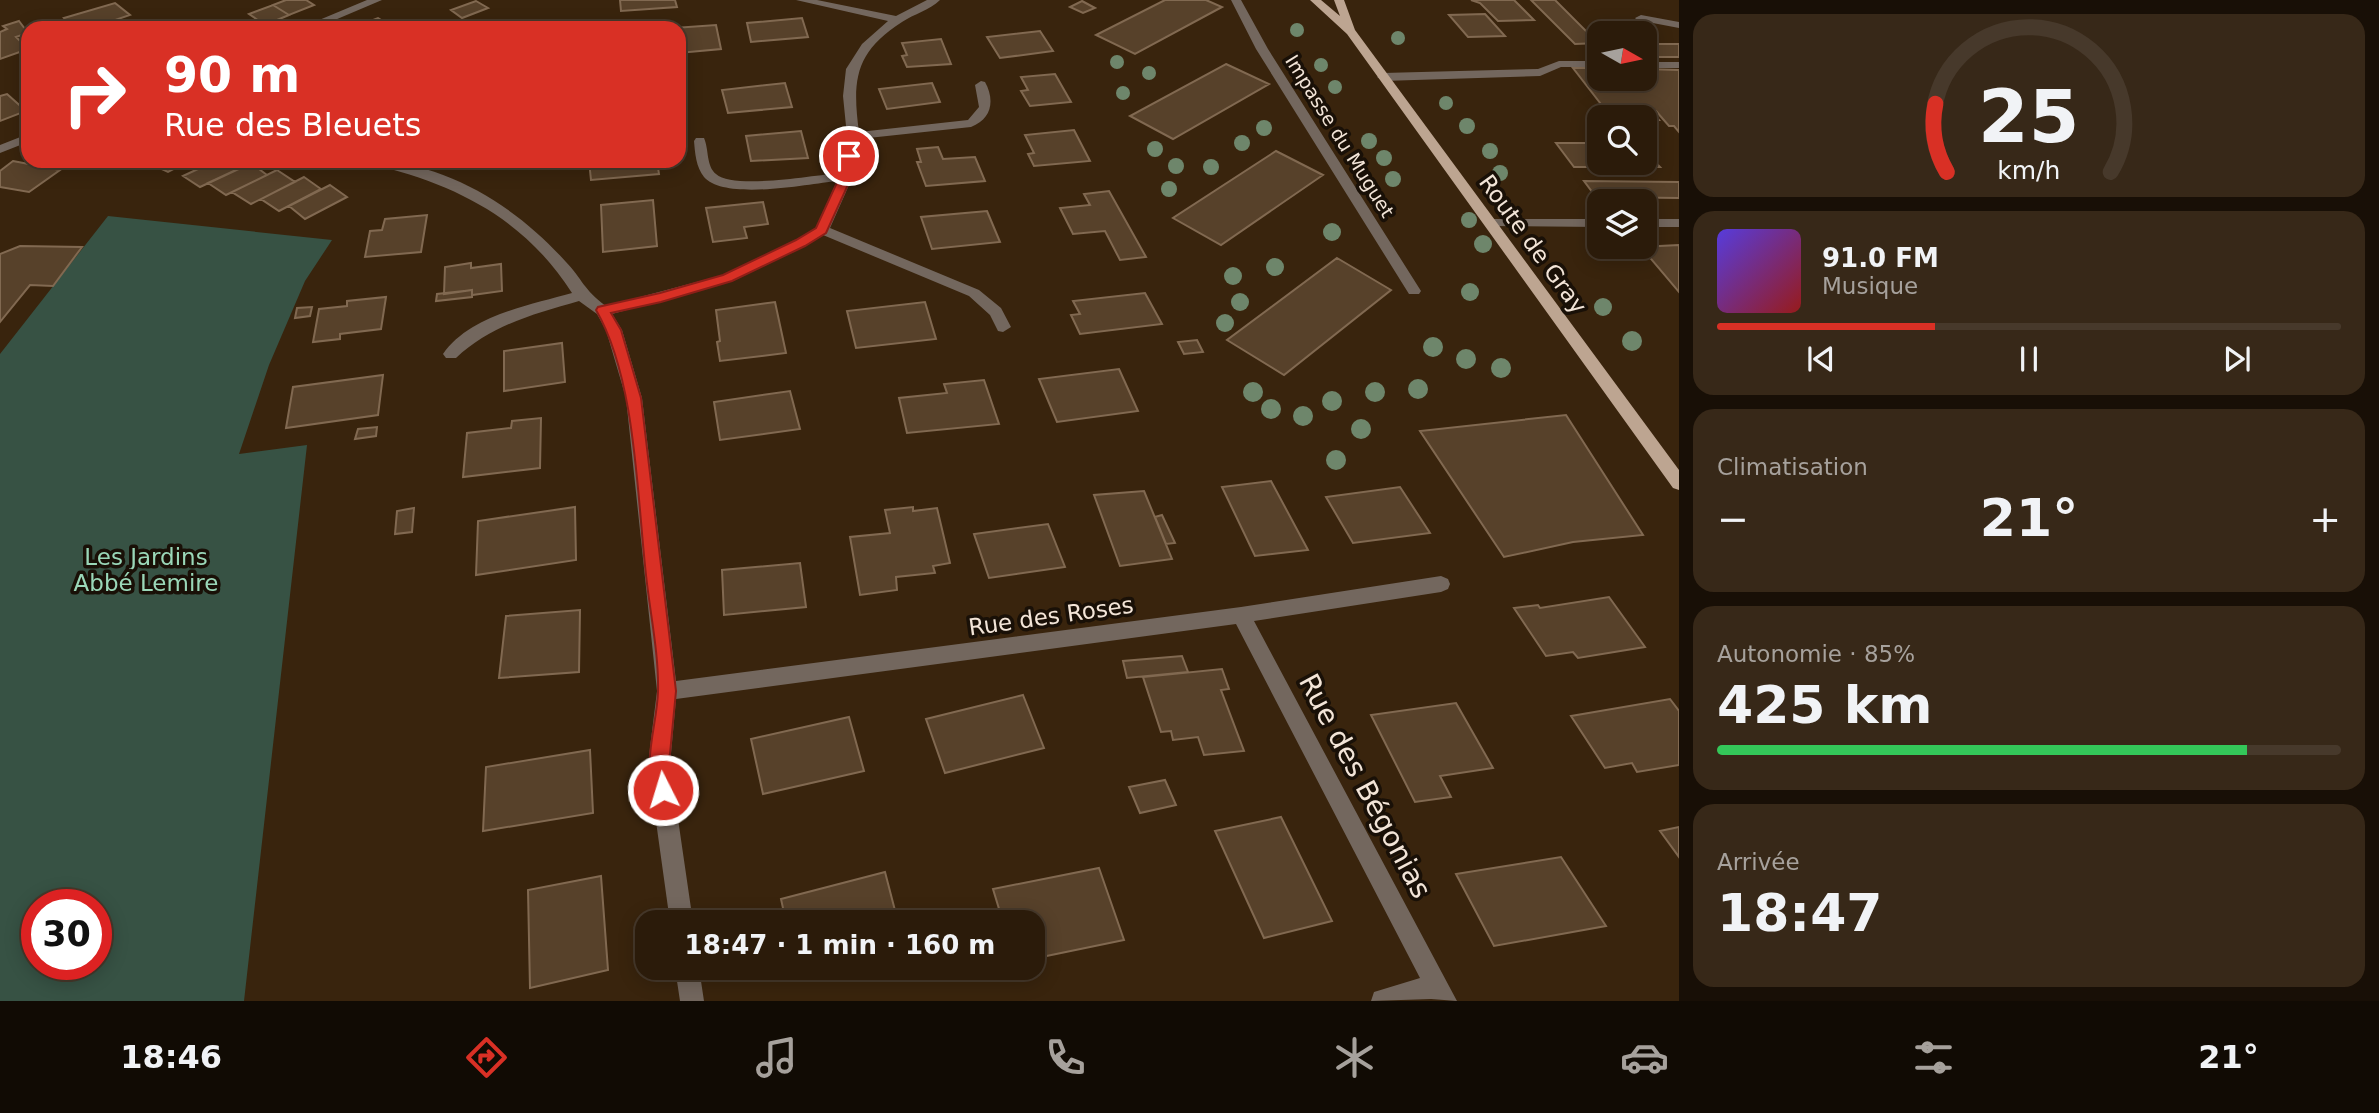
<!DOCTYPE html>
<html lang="fr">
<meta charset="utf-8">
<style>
:root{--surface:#2b1b0a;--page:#372818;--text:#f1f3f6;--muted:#a6a19c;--line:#47392b;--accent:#d93025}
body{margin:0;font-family:"DejaVu Sans",sans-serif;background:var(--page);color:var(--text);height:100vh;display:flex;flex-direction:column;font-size:26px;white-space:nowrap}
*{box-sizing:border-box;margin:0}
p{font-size:23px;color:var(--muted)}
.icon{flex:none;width:38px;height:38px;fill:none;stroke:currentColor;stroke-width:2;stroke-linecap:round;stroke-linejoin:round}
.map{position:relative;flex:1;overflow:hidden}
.sheet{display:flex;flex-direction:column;gap:14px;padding:14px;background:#180f06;width:700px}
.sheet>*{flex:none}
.guide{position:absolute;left:21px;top:21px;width:665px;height:147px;border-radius:21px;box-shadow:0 4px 18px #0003,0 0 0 2px var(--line);background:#d93025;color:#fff;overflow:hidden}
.needle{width:46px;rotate:99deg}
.buttons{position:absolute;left:1587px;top:21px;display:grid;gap:14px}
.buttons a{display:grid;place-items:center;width:70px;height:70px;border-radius:14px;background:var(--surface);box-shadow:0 4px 18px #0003,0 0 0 2px var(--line);font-size:35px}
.speed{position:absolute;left:21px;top:889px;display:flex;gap:14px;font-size:35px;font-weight:700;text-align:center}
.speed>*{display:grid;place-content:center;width:91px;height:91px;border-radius:50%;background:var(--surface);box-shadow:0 4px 18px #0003,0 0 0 2px var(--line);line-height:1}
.speed .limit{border:10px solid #d22;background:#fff;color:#111}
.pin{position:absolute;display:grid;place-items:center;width:60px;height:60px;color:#fff;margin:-30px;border:4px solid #fff;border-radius:50%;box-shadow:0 2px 7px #0007}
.me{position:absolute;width:77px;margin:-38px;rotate:355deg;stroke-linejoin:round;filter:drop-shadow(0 0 5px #0008)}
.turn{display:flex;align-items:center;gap:24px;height:147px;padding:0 28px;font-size:32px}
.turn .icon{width:91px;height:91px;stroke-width:2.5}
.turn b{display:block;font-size:49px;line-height:60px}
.big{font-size:52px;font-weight:600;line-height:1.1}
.sheet .widget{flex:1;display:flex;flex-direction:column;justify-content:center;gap:10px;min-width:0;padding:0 24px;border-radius:21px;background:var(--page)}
.sheet .dial{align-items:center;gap:0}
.dial svg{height:182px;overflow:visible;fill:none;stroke:var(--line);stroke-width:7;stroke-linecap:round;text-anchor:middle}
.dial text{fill:var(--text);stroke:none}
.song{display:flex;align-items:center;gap:21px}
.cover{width:84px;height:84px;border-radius:10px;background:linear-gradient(135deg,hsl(250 70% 55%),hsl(0 70% 35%))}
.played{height:7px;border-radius:4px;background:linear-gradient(90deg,var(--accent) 35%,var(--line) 35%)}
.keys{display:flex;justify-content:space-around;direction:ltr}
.heat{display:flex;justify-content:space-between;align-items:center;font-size:38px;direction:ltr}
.charge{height:10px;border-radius:5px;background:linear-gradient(90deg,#34c759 85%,var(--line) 0)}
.trip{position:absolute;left:635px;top:910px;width:410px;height:70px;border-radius:21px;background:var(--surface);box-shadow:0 4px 18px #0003,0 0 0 2px var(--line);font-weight:600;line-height:70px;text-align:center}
.tabs{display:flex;height:112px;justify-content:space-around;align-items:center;background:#110b04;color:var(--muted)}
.tabs .icon{width:49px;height:49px}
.tabs .selected{color:var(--accent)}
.tabs b{font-size:32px;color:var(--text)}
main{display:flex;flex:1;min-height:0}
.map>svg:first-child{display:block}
</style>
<main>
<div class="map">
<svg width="1679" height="1001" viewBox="0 0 1679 1001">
<rect width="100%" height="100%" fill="#39240d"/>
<path fill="#375244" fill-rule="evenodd" d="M108 216 332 240 305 281 269 365 239 454 307 445 244 1001H0V354ZM37 905H96V964H37Z"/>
<path fill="#57412a" stroke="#816951" stroke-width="2" d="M286 0H306L314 5 289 15 273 5Z
M620 0H675L677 7 621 11Z
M1165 0H1206L1222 7 1135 54 1096 35Z
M1471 0H1514L1534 20 1498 21 1480 3Z
M1531 0H1555L1598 43 1575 44Z
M476 1 488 8 462 18 451 10Z
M1082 1 1095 8 1083 13 1070 7Z
M115 3 130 15 92 28H75L64 18Z
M273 5 289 15 265 25 249 14Z
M1485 14 1505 36 1468 37 1449 15Z
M378 18 394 28H352Z
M802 18 808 37 751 42 747 23Z
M19 21 28 33 16 37 28 49 0 59V32L7 29 3 26Z
M716 25 721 49 679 53V28H674Z
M1040 31 1053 51 1000 58 987 37Z
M941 39 951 64 907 67 902 56 907 55 902 43Z
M1645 44H1679V57H1645Z
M1226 64 1269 84 1173 139 1130 116Z
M1573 68H1600V79H1645V69L1679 70V132L1674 126H1669L1656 111 1651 110 1659 120H1647L1656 132H1645V117H1611Z
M1055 74 1071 102 1030 106 1021 91 1028 90 1021 77Z
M785 83 792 107 728 113 722 90Z
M932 83 940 102 887 109 879 89Z
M7 94 26 111 0 121V96Z
M1074 130 1090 161 1034 166 1028 154 1034 153 1025 135Z
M801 131 808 158 751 161 746 136Z
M1556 143H1600V163H1645V151L1660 167H1574Z
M938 147 943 159 975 157 985 181 926 186 917 162H921L917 149Z
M1276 151 1323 175 1221 245 1173 218Z
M13 161 60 170 29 192 0 187V171Z
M168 161H189L168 172 157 167Z
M215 161H235L243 167 200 187 183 176Z
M589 161H657L659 174 591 180Z
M251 163 267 175 226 195 208 183Z
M277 170 295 182 251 204 232 192Z
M304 177 321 189 279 211 261 199Z
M1584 181 1679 182V198L1596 197Z
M330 185 347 197 305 219 289 206Z
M1109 191 1146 257 1120 260 1105 231 1073 234 1060 208 1090 205 1084 194Z
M653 200 657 246 603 252 601 205Z
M763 202 768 224 744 227 747 238 713 242 706 208Z
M987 211 1000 242 932 249 921 217Z
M427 215 421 252 365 257 370 231 382 230 385 219Z
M1679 245V292L1641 247Z
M20 246 82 247 53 286 30 285 0 322V254Z
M1337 258 1391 290 1284 375 1227 340Z
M471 263V268L501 264 502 291 472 295V290L444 294 445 267Z
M472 290V297L436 301 437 294Z
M1145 293 1162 324 1080 334 1071 315 1080 314 1073 301Z
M386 297 381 329 340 334V339L313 342 319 309 347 306V301Z
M775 302 786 353 720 361 717 342 720 341 716 310Z
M925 302 936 339 856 348 847 311Z
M312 307 310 316 295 318 297 308Z
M1197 340 1203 352 1184 354 1178 342Z
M562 343 565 382 504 391V351Z
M1119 369 1138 411 1057 422 1039 379Z
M383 375 378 415 286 428 293 387Z
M984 380 999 424 907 433 899 398 947 393 944 384Z
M790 391 800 429 720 440 714 402Z
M1566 415 1643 535 1573 542 1504 557 1420 431Z
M541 418 540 468 463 477 467 433 511 428 512 421Z
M377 427 376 436 355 439 358 429Z
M1271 481 1308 550 1255 556 1222 487Z
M1400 487 1430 533 1353 543 1326 497Z
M1144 491 1172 559 1120 566 1094 495Z
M575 507 576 560 476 575 478 521Z
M913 507V511L937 508 950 563 933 566 935 573 896 577 897 590 860 595 850 537 890 533 885 510Z
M414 508 412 532 395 534 397 511Z
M1162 515 1175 543 1166 544 1155 517Z
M1048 524 1065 567 989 578 974 534Z
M800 563 806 607 724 615 722 570Z
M1609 597 1645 647 1578 658 1573 652 1546 656 1514 608 1538 605 1540 608Z
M580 610 579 672 499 678 506 616Z
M1182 656 1188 672 1127 678 1123 661Z
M1222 669 1229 689 1221 690 1244 751 1204 755 1198 737 1173 740 1171 731 1161 732 1143 677Z
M1023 695 1044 748 945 773 926 719Z
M1670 699 1679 711V765L1637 772 1632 763 1605 768 1571 716Z
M1456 703 1493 768 1440 776 1451 797 1415 802 1371 715Z
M849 717 864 771 763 794 751 739Z
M590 750 593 813 483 831 486 767Z
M1165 780 1176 805 1140 813 1129 787Z
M1281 817 1332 921 1264 938 1215 831Z
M1679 827V857L1660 831Z
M1561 857 1606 926 1494 946 1456 874Z
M1099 868 1124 940 1032 959V922H1003L993 889Z
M885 872 898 922H786L781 899Z
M601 876 608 970 530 988 528 890Z"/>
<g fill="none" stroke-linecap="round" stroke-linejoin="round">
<path fill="#73675e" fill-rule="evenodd" d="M367 0H382L316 28H300Z
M796 0H817L896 16 927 0H940C930 10 914 14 902 22 855 52 852 80 859 132L968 120 979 107 975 85 981 81 985 82C995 100 992 119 971 127L859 139 853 176 830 228 979 290 1001 308 1011 327 1003 332 998 331 990 315 969 296 823 235 733 281 612 314 622 330 642 398 676 681 1241 607 1441 576 1448 579 1450 584 1448 589 1441 592 1254 621 1457 1001 1431 999 1371 1001 1374 992 1420 978 1236 624 676 699 670 764 693 922H670L648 764 657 691 626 398 606 330 597 314 579 301C534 314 491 325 456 358H446L443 354C470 315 530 305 572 293 524 218 455 184 371 164L370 161C445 161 517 207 566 262 583 280 583 289 606 306L723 275 796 240 816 228 837 181C808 184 725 201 704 177 696 167 695 153 694 141L696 138H704C709 149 706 166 716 174 734 190 815 175 840 173L847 136 843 96 846 69 862 44 888 21Z
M1231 0H1241L1268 49 1421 291 1419 294H1409L1256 49Z
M1641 15 1679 22V28L1637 20 1635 18Z
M1559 61H1600V67H1561L1540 76 1383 81 1377 77 1383 73 1538 69Z
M1645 62H1679V68H1645Z
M28 134V142L0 153V145Z
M1490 219H1600V227L1485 226V220Z
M1645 219H1679V227H1645Z
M675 968H699L704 1001H680Z"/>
<path fill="#bda591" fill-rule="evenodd" d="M1310 0H1321L1340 16 1334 0H1344L1355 30 1679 470V490L1673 488 1347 34Z"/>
</g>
<g fill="#6e866b">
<circle cx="1297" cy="30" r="7"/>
<circle cx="1398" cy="38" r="7"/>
<circle cx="1117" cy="62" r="7"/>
<circle cx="1321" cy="65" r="7"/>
<circle cx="1149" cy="73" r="7"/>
<circle cx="1335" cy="87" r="7"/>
<circle cx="1123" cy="93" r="7"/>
<circle cx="1446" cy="103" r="7"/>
<circle cx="1467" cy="126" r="8"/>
<circle cx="1264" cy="128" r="8"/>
<circle cx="1369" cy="141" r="8"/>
<circle cx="1242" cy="143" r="8"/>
<circle cx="1155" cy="149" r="8"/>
<circle cx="1490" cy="151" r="8"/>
<circle cx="1384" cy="158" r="8"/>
<circle cx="1176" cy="166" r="8"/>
<circle cx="1211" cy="167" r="8"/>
<circle cx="1500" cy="173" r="8"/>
<circle cx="1393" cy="179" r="8"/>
<circle cx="1169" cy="189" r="8"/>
<circle cx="1469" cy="220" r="8"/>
<circle cx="1332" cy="232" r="9"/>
<circle cx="1483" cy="244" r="9"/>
<circle cx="1275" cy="267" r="9"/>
<circle cx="1233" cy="276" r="9"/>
<circle cx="1470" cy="292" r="9"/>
<circle cx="1240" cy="302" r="9"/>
<circle cx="1603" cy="307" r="9"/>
<circle cx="1225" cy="323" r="9"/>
<circle cx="1632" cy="341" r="10"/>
<circle cx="1433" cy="347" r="10"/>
<circle cx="1466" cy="359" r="10"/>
<circle cx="1501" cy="368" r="10"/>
<circle cx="1418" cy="389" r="10"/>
<circle cx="1253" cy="392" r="10"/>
<circle cx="1375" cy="392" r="10"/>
<circle cx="1332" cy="401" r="10"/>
<circle cx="1271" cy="409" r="10"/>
<circle cx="1303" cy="416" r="10"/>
<circle cx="1361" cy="429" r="10"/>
<circle cx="1336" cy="460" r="10"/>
</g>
<path fill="#d93025" stroke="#8d1f18" stroke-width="2" d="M845 154 855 156 852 176 826 233 805 246 732 281 661 302 611 313 621 330 641 398 676 691 669 764 672 790 670 797 663 800 656 797C641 764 657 726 658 692 659 654 650 613 646 575 637 496 636 379 596 310L598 307 660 293 723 275 796 240 816 228 840 176Z"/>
<g text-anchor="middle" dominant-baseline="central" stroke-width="7" stroke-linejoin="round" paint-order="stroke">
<g font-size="19" fill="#f3e5d8" stroke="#191007">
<text transform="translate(1340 136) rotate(58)">Impasse du Muguet</text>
</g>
<g font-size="23" fill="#f3e5d8" stroke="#191007">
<text transform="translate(1533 244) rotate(54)">Route de Gray</text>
<text transform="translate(1051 616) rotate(-8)">Rue des Roses</text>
</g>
<g font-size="23" fill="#9ad7b8" stroke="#191007">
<text x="146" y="557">Les Jardins<tspan x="146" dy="26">Abbé Lemire</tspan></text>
</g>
<g font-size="28" fill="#f3e5d8" stroke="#191007">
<text transform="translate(1365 786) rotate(62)">Rue des Bégonias</text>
</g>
</g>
</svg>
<div class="buttons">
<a><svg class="needle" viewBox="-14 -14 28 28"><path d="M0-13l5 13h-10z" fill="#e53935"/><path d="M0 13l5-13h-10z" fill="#a6a19c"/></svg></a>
<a><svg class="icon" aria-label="search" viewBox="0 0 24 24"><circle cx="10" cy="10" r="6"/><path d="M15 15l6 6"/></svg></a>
<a><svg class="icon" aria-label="layers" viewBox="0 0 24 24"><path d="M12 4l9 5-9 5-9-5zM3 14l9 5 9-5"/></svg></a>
</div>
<div class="speed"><div class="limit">30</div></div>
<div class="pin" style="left:849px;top:156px;background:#d93025"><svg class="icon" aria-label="arrive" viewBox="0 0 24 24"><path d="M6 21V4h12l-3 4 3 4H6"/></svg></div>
<svg class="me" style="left:663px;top:790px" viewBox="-20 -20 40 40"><circle r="17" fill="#d93025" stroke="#fff" stroke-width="3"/><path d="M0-11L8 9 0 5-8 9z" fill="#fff"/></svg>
<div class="trip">18:47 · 1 min · 160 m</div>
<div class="guide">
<div class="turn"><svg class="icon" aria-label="right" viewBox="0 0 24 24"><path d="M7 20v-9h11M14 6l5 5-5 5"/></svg><div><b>90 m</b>Rue des Bleuets</div></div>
</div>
</div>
<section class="sheet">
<div class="widget dial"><svg viewBox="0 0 100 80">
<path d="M14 69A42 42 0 1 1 86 69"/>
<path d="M14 69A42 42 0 0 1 9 39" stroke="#d93025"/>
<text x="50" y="56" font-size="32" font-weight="700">25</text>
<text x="50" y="72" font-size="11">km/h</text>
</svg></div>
<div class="widget">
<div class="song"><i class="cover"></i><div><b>91.0 FM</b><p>Musique</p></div></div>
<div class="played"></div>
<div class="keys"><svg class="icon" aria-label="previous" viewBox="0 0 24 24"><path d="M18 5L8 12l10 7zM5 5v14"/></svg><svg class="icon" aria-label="pause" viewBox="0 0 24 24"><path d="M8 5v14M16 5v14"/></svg><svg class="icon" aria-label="next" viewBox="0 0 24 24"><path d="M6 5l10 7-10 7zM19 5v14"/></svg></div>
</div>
<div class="widget"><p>Climatisation</p>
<div class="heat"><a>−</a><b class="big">21°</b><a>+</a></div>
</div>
<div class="widget"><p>Autonomie · 85%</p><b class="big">425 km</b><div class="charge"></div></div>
<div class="widget"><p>Arrivée</p><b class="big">18:47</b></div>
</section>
</main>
<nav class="tabs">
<b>18:46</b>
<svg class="icon selected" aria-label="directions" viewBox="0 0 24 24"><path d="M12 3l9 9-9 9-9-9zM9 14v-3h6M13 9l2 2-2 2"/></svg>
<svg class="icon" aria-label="music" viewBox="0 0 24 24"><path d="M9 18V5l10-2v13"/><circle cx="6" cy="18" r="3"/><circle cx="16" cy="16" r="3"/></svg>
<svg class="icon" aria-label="phone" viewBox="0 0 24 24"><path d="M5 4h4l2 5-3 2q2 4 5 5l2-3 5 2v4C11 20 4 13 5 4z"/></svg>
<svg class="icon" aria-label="climate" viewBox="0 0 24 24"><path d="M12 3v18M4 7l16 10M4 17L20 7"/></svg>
<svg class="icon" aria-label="car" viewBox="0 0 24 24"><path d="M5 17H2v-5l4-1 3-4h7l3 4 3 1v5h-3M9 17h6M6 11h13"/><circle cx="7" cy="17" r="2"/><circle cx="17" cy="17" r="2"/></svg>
<svg class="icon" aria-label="filters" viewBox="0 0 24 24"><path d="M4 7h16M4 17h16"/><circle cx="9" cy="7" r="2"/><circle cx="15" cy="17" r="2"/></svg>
<b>21°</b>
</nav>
